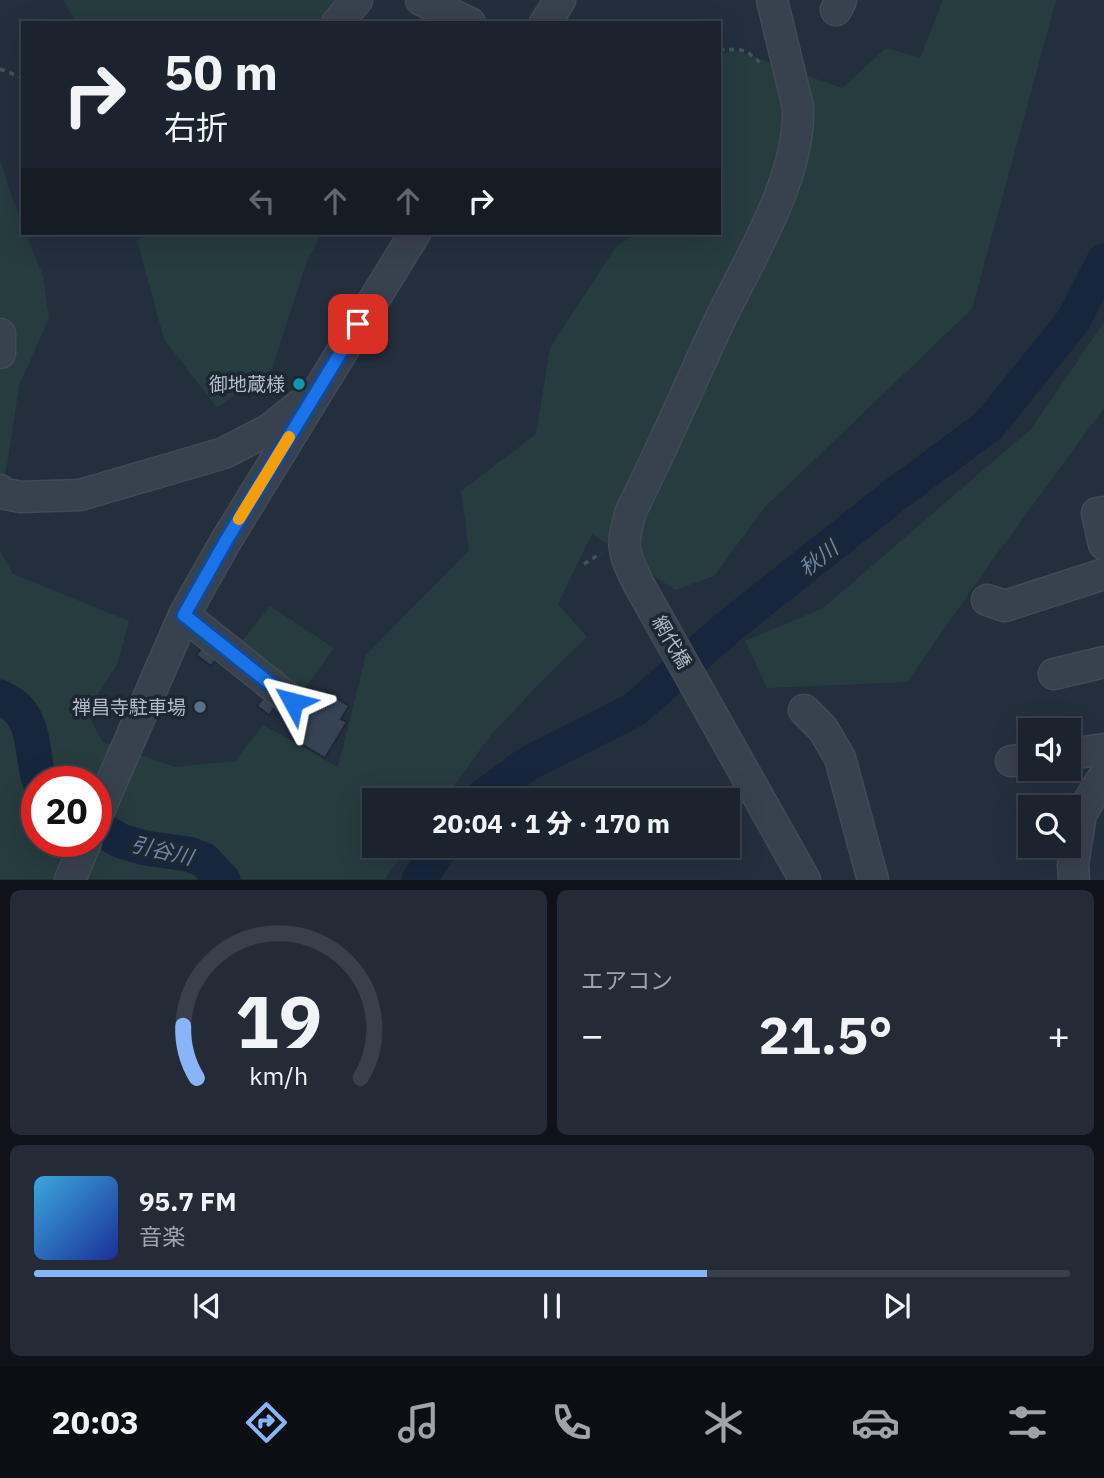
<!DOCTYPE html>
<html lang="ja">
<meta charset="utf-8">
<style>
:root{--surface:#1b232e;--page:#242b36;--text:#f1f3f6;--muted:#a0a4aa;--line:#39404a;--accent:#8ab4f8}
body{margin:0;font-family:"IBM Plex Sans","Noto Sans JP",sans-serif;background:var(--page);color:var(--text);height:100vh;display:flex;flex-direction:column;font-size:26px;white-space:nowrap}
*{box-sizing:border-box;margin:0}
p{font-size:23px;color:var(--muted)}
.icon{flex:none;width:38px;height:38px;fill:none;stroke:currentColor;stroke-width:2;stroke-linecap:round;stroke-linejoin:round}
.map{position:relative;height:880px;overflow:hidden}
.drawer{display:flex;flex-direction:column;gap:10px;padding:10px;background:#0f1319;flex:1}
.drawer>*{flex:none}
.top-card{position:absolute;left:21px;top:21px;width:700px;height:214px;border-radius:0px;box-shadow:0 7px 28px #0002,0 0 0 2px var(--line);background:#1b232e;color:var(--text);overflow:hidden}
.controls{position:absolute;left:1018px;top:718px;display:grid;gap:14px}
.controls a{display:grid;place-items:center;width:63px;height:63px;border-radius:0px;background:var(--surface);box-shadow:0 7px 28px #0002,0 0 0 2px var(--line);font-size:35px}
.speed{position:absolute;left:21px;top:766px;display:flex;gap:14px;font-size:35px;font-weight:700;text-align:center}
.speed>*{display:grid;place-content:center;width:91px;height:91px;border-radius:50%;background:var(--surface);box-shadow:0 7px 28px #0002,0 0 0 2px var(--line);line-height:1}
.speed .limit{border:10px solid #d22;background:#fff;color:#111}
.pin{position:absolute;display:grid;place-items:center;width:60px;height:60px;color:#fff;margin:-30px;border-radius:14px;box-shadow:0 4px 10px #0006}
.me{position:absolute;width:77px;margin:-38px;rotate:308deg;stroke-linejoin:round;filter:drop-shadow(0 0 5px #0008)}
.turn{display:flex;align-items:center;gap:24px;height:147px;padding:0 28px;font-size:32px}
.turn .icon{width:91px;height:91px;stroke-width:2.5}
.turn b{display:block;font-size:49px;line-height:60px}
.lanes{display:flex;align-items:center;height:66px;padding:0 28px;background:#0003;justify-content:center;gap:35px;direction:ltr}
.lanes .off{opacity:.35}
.big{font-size:52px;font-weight:800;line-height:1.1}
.drawer .card{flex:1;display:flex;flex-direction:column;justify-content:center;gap:10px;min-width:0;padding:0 24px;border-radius:10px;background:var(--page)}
.drawer .dial{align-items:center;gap:0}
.dial svg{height:182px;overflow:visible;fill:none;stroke:var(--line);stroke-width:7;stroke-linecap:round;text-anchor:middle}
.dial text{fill:var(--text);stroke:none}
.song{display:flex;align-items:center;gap:21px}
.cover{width:84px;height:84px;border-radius:10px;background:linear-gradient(135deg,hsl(200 70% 55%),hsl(230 70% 35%))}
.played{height:7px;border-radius:4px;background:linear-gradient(90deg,var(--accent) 65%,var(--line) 65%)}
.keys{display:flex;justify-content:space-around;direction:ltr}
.heat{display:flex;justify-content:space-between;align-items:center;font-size:38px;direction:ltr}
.drawer .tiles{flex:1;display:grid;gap:10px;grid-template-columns:1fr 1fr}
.card:last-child{grid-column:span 2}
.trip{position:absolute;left:362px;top:788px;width:378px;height:70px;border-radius:0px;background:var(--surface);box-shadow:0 7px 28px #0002,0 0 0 2px var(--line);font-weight:800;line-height:70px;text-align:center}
.menu{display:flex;height:112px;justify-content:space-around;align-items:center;background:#0b0e12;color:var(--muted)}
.menu .icon{width:49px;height:49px}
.menu .on{color:var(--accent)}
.menu b{font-size:32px;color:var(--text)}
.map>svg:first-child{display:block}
</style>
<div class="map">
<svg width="1104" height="880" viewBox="0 0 1104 880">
<rect width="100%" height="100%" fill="#242f3e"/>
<path fill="#263c3f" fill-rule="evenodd" d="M63 0H343L338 23H77Z
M943 0H1056L972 309 765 507 714 576 675 590 592 534 558 604 587 637 542 681 490 736 444 800H374V845H410L388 874 386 879H0V551L13 574 129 621 117 665 86 712 103 742 175 767 235 761 263 725 338 767 366 655 469 550 461 491 536 434 550 348 615 248 635 233H719V55L735 50 842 88 886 48 920 58ZM37 782H96V842H37Z
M0 159 10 192 23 225V233H26L43 276 49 318 19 386 8 460 0 496Z
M154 233H322L307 261 272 369 217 408 164 339 137 240Z
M1104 322V408L991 562 907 682 767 688 745 641 823 608 1032 428Z
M270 606 334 648 296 700 234 651Z"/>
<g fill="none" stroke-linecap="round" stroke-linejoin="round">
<path stroke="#17263c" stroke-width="35" d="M0 697C5 700 11 703 15 706 37 726 31 758 40 782
M479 800 529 763 634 710 727 628 892 497 989 425 1073 321 1104 261
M96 827 121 841 145 848 188 854 204 860 223 880
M419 880 442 845"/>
</g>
<path fill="#364354" stroke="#1f2835" stroke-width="2" d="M207 641 221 653 211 666 196 655Z
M327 692 349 706 341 719 347 722 325 758 293 739 315 704 319 706Z
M266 694 278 703 269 715 257 706Z"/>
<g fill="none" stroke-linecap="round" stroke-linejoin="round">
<defs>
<path id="minor" d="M421 0 470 23
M772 0 798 107C801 179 747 262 717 326 688 388 662 450 631 511 621 546 622 550 638 583L805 880
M836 10 841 0
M337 23 357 0
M545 23 560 0
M0 334V353
M0 490 5 494 21 497 80 495 224 453 270 429 300 405
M1104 512 1097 513 1104 544
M987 600 1005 606 1104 574
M184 615 293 702
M1054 674 1104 662
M804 710 823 729 840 758 873 880
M1069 754 1104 749
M1011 761 1031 759
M96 818 184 615 227 539 415 233
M70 880 86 842
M1074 880 1073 864 1081 814 1104 776"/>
</defs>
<use href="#minor" stroke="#414a57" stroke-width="33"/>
<path stroke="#3f5557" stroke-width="3.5" stroke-dasharray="5 5" stroke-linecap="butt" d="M719 50C745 49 745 48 763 66
M0 69 23 78
M584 564 601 553"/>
<use href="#minor" stroke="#38414e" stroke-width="30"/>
</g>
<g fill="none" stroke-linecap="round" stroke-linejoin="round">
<defs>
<path id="route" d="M293 702 184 615 227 539 358 324"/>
</defs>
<use href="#route" stroke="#114b97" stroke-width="18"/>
<use href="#route" stroke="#1a73e8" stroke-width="12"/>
<path stroke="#f59e0b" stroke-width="12" d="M239 519 289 437"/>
</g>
<circle fill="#0f9aa8" stroke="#1d2633" stroke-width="2.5" cx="299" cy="384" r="7"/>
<circle fill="#5c6f8a" stroke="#1d2633" stroke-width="2.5" cx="200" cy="707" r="7"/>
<g text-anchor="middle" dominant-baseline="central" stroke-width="7" stroke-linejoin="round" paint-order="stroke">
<g font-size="19" fill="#b4bcc9" stroke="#1d2633" text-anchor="end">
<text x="285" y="384">御地蔵様</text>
<text x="186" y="707">禅昌寺駐車場</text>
</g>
<g font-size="19" fill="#b4bcc9" stroke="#1d2633">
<text transform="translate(672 642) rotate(60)">網代橋</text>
</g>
<g font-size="21" font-style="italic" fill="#6d86a8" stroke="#1d2633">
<text transform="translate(818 558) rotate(-38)">秋川</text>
<text transform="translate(162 850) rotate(13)">引谷川</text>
</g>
</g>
</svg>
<div class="controls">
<a><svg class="icon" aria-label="sound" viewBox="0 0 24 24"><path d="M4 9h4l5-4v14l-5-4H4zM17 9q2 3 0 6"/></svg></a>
<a><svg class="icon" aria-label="search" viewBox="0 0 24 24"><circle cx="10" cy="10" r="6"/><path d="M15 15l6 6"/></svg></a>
</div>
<div class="speed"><div class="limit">20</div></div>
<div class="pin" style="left:358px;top:324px;background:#d93025"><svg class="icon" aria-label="arrive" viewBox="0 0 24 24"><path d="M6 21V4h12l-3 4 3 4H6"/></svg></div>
<svg class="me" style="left:293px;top:702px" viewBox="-20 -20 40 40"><path d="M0-17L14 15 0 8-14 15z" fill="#1a73e8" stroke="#fff" stroke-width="4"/></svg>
<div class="trip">20:04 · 1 分 · 170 m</div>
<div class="top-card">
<div class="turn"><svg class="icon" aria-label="right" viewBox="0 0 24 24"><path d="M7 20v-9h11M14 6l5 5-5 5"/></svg><div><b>50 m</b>右折</div></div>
<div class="lanes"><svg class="icon off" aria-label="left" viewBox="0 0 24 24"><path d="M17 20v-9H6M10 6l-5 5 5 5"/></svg><svg class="icon off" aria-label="ahead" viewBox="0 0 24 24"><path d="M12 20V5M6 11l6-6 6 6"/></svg><svg class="icon off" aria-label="ahead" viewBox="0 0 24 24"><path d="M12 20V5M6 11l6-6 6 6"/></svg><svg class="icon" aria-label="right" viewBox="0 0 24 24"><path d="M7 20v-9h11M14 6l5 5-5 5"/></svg></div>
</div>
</div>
<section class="drawer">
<div class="tiles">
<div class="card dial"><svg viewBox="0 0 100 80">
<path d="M14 69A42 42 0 1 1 86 69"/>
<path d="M14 69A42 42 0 0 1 8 46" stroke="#8ab4f8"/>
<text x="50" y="56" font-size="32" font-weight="700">19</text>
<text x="50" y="72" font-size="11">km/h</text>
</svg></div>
<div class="card"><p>エアコン</p>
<div class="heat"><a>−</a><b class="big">21.5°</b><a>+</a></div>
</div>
<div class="card">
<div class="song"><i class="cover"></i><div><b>95.7 FM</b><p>音楽</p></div></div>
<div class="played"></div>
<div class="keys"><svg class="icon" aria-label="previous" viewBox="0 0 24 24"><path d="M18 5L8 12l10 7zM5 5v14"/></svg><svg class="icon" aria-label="pause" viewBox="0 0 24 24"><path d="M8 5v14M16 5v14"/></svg><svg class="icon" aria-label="next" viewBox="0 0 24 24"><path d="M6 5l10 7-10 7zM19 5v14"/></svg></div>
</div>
</div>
</section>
<nav class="menu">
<b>20:03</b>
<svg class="icon on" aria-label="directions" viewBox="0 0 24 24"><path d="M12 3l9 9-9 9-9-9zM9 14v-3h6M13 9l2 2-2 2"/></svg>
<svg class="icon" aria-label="music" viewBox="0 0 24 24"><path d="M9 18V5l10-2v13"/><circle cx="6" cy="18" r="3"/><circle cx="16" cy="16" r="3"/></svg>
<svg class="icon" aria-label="phone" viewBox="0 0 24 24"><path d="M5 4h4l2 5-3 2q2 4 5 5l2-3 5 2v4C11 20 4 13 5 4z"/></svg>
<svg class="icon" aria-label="climate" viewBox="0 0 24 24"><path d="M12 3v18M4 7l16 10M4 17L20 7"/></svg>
<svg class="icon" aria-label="car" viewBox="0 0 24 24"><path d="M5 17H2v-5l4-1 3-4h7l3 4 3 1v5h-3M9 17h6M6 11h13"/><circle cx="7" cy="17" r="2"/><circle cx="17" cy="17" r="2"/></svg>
<svg class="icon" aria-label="filters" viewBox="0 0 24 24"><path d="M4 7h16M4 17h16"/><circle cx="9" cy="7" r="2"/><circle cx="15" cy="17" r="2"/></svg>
</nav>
